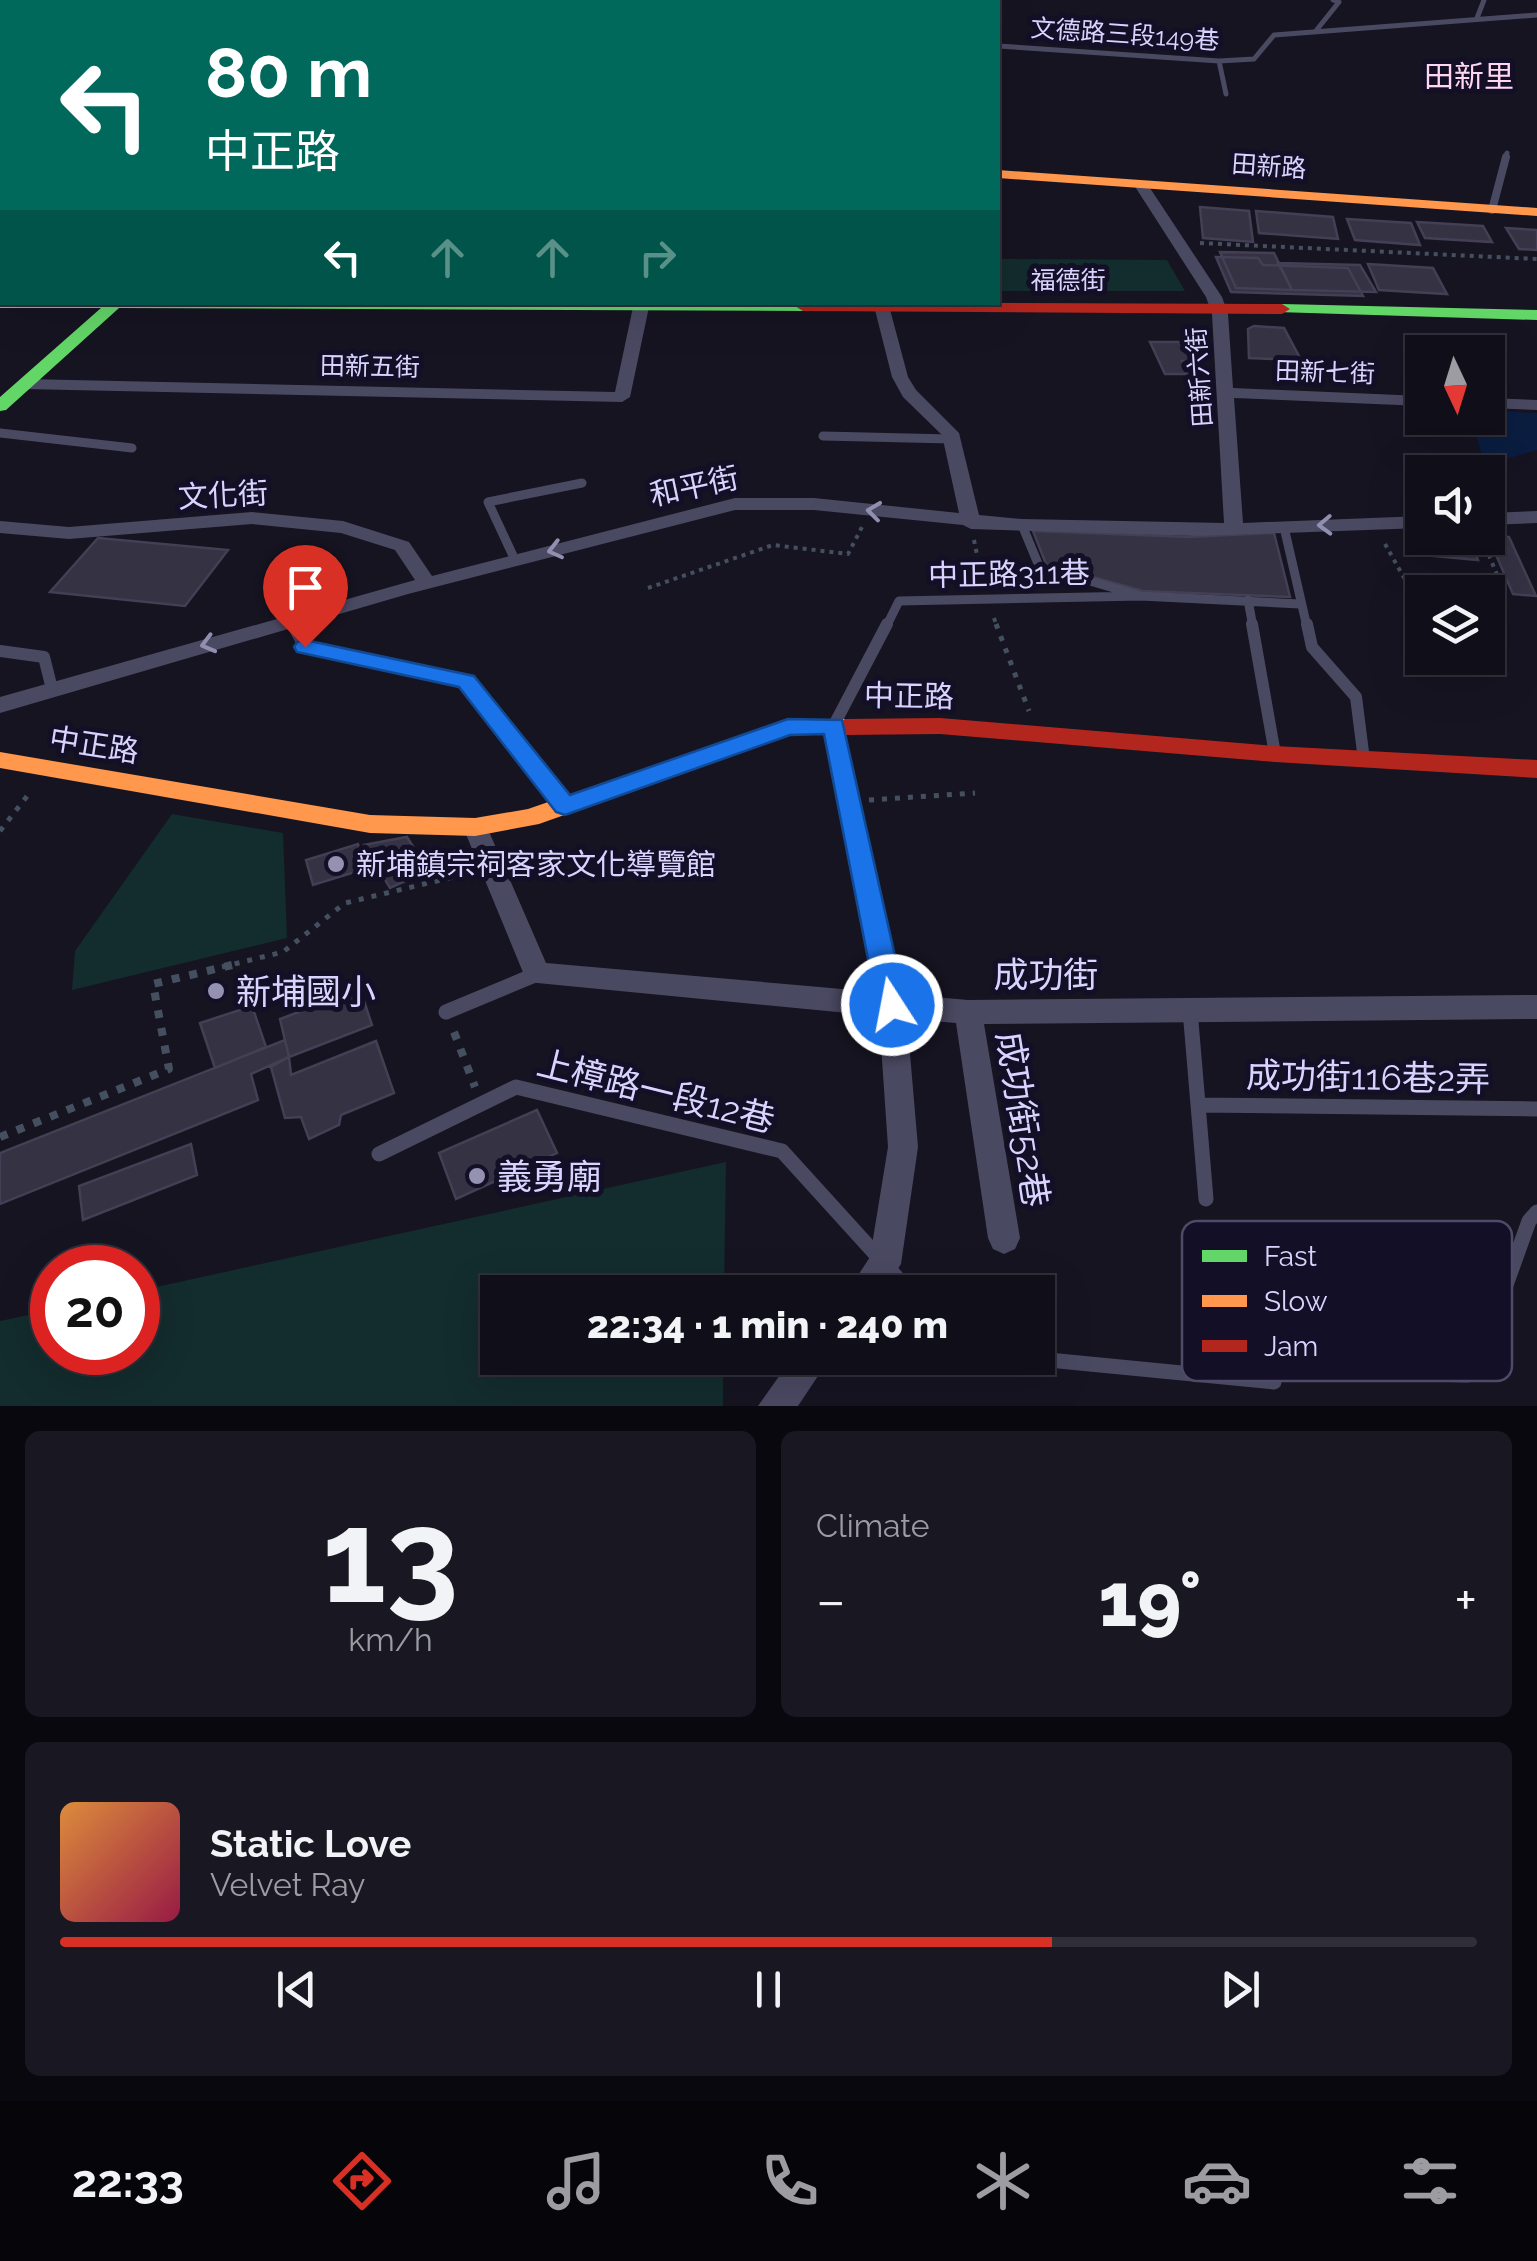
<!DOCTYPE html>
<meta charset="utf-8">
<style>
:root{--surface:#100f19;--page:#191822;--text:#f1f3f6;--muted:#9c9ca2;--line:#302f38;--accent:#d93025}
body{margin:0;font-family:Raleway,"Noto Sans TC",sans-serif;background:var(--page);color:var(--text);height:100vh;display:flex;flex-direction:column;font-size:38px;white-space:nowrap}
*{box-sizing:border-box;margin:0}
p{font-size:32px;color:var(--muted)}
.icon{flex:none;width:55px;height:55px;fill:none;stroke:currentColor;stroke-width:2;stroke-linecap:round;stroke-linejoin:round}
.map{position:relative;height:1406px;overflow:hidden}
.side{display:flex;flex-direction:column;gap:25px;padding:25px;background:#09080e;flex:1}
.side>*{flex:none}
.banner{position:absolute;left:0px;top:0px;width:1000px;height:305px;box-shadow:0 10px 40px #0002,0 0 0 2px var(--line);background:#00695c;color:#fff;overflow:hidden}
.needle{width:65px;rotate:176deg}
.tools{position:absolute;left:1405px;top:335px;display:grid;gap:20px}
.tools a{display:grid;place-items:center;width:100px;height:100px;border-radius:0px;background:var(--surface);box-shadow:0 10px 40px #0002,0 0 0 2px var(--line);font-size:50px}
.speed{position:absolute;left:30px;top:1245px;display:flex;gap:20px;font-size:50px;font-weight:700;text-align:center}
.speed>*{display:grid;place-content:center;width:130px;height:130px;border-radius:50%;background:var(--surface);box-shadow:0 10px 40px #0002,0 0 0 2px var(--line);line-height:1}
.speed .limit{border:15px solid #d22;background:#fff;color:#111}
.pin{position:absolute;display:grid;place-items:center;width:85px;height:85px;color:#fff;margin:-102px -42px;border-radius:50% 50% 50% 0;rotate:-45deg;box-shadow:0 0 10px #0007}
.pin .icon{rotate:45deg}
.me{position:absolute;width:110px;margin:-55px;rotate:349deg;stroke-linejoin:round;filter:drop-shadow(0 0 8px #0008)}
.turn{display:flex;align-items:center;gap:35px;height:210px;padding:0 40px;font-size:45px}
.turn .icon{width:130px;height:130px;stroke-width:2.5}
.turn b{display:block;font-size:70px;line-height:85px}
.lanes{display:flex;align-items:center;height:95px;padding:0 40px;background:#0003;justify-content:center;gap:50px;direction:ltr}
.lanes .off{opacity:.35}
.big{font-size:75px;font-weight:800;line-height:1.1}
.side .tile{flex:1;display:flex;flex-direction:column;justify-content:center;gap:15px;min-width:0;padding:0 35px;border-radius:15px;background:var(--page)}
.side .dial{align-items:center;gap:0}
.dial b{font-size:130px;line-height:1}
.song{display:flex;align-items:center;gap:30px}
.cover{width:120px;height:120px;border-radius:15px;background:linear-gradient(135deg,hsl(30 70% 55%),hsl(340 70% 35%))}
.played{height:10px;border-radius:5px;background:linear-gradient(90deg,var(--accent) 70%,var(--line) 70%)}
.keys{display:flex;justify-content:space-around;direction:ltr}
.heat{display:flex;justify-content:space-between;align-items:center;font-size:55px;direction:ltr}
.side .tiles{flex:1;display:grid;gap:25px;grid-template-columns:1fr 1fr}
.tile:last-child{grid-column:span 2}
.trip{position:absolute;left:480px;top:1275px;width:575px;height:100px;border-radius:0px;background:var(--surface);box-shadow:0 10px 40px #0002,0 0 0 2px var(--line);font-weight:800;line-height:100px;text-align:center}
.menu{display:flex;height:160px;justify-content:space-around;align-items:center;background:#06060a;color:var(--muted)}
.menu .icon{width:70px;height:70px}
.menu .selected{color:var(--accent)}
.menu b{font-size:45px;color:var(--text)}
.map>svg:first-child{display:block}
</style>
<div class="map">
<svg width="1537" height="1406" viewBox="0 0 1537 1406">
<rect width="100%" height="100%" fill="#161421"/>
<path fill="#132c2d" d="M998 259 1167 260 1185 291H998Z
M172 814 283 833 287 938 72 990 75 951Z
M726 1162 724 1292H498V1358H723V1406H0V1321L52 1310V1352H138V1291Z"/>
<path fill="#0b1e41" d="M1488 411 1537 413V450L1485 465 1471 418H1488Z"/>
<path fill="#343243" stroke="#433f54" stroke-width="2.5" d="M415 0H801V2H414Z
M1200 207 1249 211 1253 242 1203 238Z
M1256 211 1333 217 1338 239 1259 233Z
M1347 219 1411 223 1420 245 1355 240Z
M1417 222 1483 226 1492 242 1425 238Z
M1506 228 1537 230V250L1519 249Z
M1220 252 1274 253 1292 290 1236 288Z
M1216 257 1258 258 1263 265 1348 268 1363 296 1231 292Z
M1278 263 1360 265 1376 292 1292 290Z
M1368 264 1433 268 1447 294 1379 290Z
M1254 326 1284 328 1301 360 1249 358 1248 329Z
M1150 342H1182L1191 361H1182L1189 374H1165Z
M1033 531 1189 537 1274 533 1290 597 1143 591 1046 564Z
M1406 532 1422 534V538H1470L1478 560 1413 554Z
M1488 536 1509 537 1536 596 1513 594Z
M98 538 228 550 185 606 50 592Z
M407 837 428 871 390 888 364 845Z
M358 844 365 869 313 885 306 860Z
M360 989 372 1025 289 1057 280 1019Z
M252 1006 266 1047 215 1068 200 1023Z
M285 1040 289 1057 251 1074 258 1100 0 1204V1153Z
M376 1041 394 1093 341 1115 339 1125 309 1139 301 1117 285 1118 271 1067 289 1057 291 1075Z
M537 1110 557 1153 456 1199 439 1153Z
M191 1144 197 1175 83 1220 79 1186Z"/>
<g fill="none" stroke-linecap="round" stroke-linejoin="round">
<path stroke="#44505f" stroke-width="4" stroke-dasharray="4 5" stroke-linecap="butt" d="M1200 243 1537 259
M1482 538 1504 592
M974 540 983 584
M1385 544 1407 583
M648 588 773 545 848 554 862 527
M994 618 997 627"/>
<path stroke="#44505f" stroke-width="5" stroke-dasharray="5 8" stroke-linecap="butt" d="M996 624 1029 711
M869 800 975 793
M0 831 31 791
M222 967 283 952 345 903 470 873"/>
<path stroke="#44505f" stroke-width="8" stroke-dasharray="8 10" stroke-linecap="butt" d="M454 1032 475 1087
M0 1137 169 1069 153 984 232 965"/>
<path stroke="#4a4962" stroke-width="5" d="M537 0 543 2
M519 2 527 0
M688 2 801 0
M1477 18 1484 0
M1315 32 1339 2 1333 0
M998 46 1219 61 1254 59 1274 35 1537 15
M1219 61 1226 94
M1505 159 1507 153"/>
<path stroke="#4a4962" stroke-width="8" d="M1492 210 1506 157"/>
<path stroke="#4a4962" stroke-width="9" d="M0 433 132 448
M823 436 951 439
M1022 525 1039 566 1141 596 1300 604
M1284 527 1307 627
M515 560 488 502 582 483
M1248 600 1253 627
M290 621 293 627
M886 627 899 601 1141 596"/>
<path stroke="#4a4962" stroke-width="12" d="M292 624 305 647 466 681 565 806
M1252 624 1275 754
M1307 624 1312 647 1356 697 1364 760
M0 651 44 657 52 689
M884 967 834 725 887 624"/>
<path stroke="#4a4962" stroke-width="15" d="M884 965 892 1005
M1190 1010 1206 1199
M446 1012 537 974
M1198 1105 1537 1109
M379 1154 516 1087 782 1151 910 1292
M1276 1273 1502 1296
M1028 1358 1274 1382
M1386 1373 1467 1375 1492 1365 1502 1296 1529 1221 1537 1212"/>
<path fill="#4a4962" fill-rule="evenodd" d="M1136 182H1146L1222 297 1228 314 1233 388 1422 396V406L1234 398 1243 523 1422 516V528L1196 536 971 529 963 525 814 510H735L408 594 0 713V697L415 580 395 550 341 533 252 524 69 539 0 533V521L69 527 252 512 343 521 409 542 432 576 735 498H814L959 513 942 435 903 397 892 377 873 302H888L908 377 916 390 959 433 979 515 1022 519 1224 523 1212 314 1206 297 1134 185Z
M0 228H2V236H0Z
M641 302 649 307 630 397 622 402 25 389 17 384 25 379 615 392 633 307Z
M1488 398 1537 400V410L1488 408Z
M1537 511V523L1488 525V513Z
M475 818 484 820 487 827 546 963 968 1000 1537 995V1019L984 1024 1020 1238 1015 1249 1004 1254 993 1249 988 1238 956 1023 907 1019 918 1147 901 1264 883 1292H847L870 1257 888 1147 879 1016 527 982 463 827 466 820Z
M792 1358H830L798 1406H758Z"/>
<path fill="#63d668" fill-rule="evenodd" d="M0 154H2V162H0Z
M0 298 2 302H807L811 306 803 311 119 308 6 410 0 411V397L101 308H0Z
M1282 304 1537 310V320L1277 312 1274 309Z"/>
<path fill="#ff974d" fill-rule="evenodd" d="M811 0H821L822 2H812Z
M998 170 1537 208V216L998 178Z
M788 719H845L856 727 845 735H790L539 824 475 836 370 833 0 768V752L370 815 475 818 528 809Z"/>
<path fill="#b3261e" fill-rule="evenodd" d="M799 302 1282 304 1290 309 1282 314 803 311 795 306Z
M940 718 1275 746 1537 760V778L1275 762 940 734 845 735 834 727 845 719Z"/>
</g>
<defs><path id="oneway-chevron" d="M-2-3.5L2.5 0L-2 3.5" fill="none" stroke-width="1.6" stroke-linecap="round" stroke-linejoin="round" transform="scale(2.5)"/></defs>
<g stroke="#928eb0">
<use href="#oneway-chevron" transform="translate(874 511) rotate(-173)"/>
<use href="#oneway-chevron" transform="translate(1325 525) rotate(178)"/>
<use href="#oneway-chevron" transform="translate(555 550) rotate(166)"/>
<use href="#oneway-chevron" transform="translate(208 644) rotate(165)"/>
</g>
<path fill="#1a73e8" stroke="#114b97" stroke-width="2.5" d="M305 640 474 676 570 795 788 719 842 720 906 1005 901 1013 892 1017 882 1013 877 1005 824 734 790 735 565 815 556 812 459 687 297 652 294 647 297 642Z"/>
<g fill="#9591b1" stroke="#130f26" stroke-width="4">
<circle cx="336" cy="864" r="10"/>
<circle cx="216" cy="991" r="10"/>
<circle cx="477" cy="1176" r="10"/>
</g>
<g text-anchor="middle" dominant-baseline="central" stroke-width="10" stroke-linejoin="round" paint-order="stroke">
<g font-size="25" fill="#d9d4ff" stroke="#130f26">
<text transform="translate(1125 34) rotate(4)">文德路三段149巷</text>
<text transform="translate(1269 166) rotate(4)">田新路</text>
<text x="1068" y="280">福德街</text>
<text transform="translate(370 366) rotate(1)">田新五街</text>
<text transform="translate(1325 372) rotate(2)">田新七街</text>
<text transform="translate(1199 377) rotate(-94)">田新六街</text>
</g>
<g font-size="30" fill="#ffd6f0" stroke="#130f26">
<text x="1469" y="76">田新里</text>
</g>
<g font-size="30" fill="#d9d4ff" stroke="#130f26">
<text transform="translate(694 486) rotate(-12)">和平街</text>
<text transform="translate(223 495) rotate(-3)">文化街</text>
<text transform="translate(1009 574) rotate(-1)">中正路311巷</text>
<text transform="translate(909 696) rotate(1)">中正路</text>
<text transform="translate(94 745) rotate(9)">中正路</text>
</g>
<g font-size="30" fill="#d9d4ff" stroke="#130f26" text-anchor="start">
<text x="356" y="864">新埔鎮宗祠客家文化導覽館</text>
</g>
<g font-size="35" fill="#d9d4ff" stroke="#130f26">
<text x="1046" y="974">成功街</text>
<text transform="translate(1368 1077) rotate(1)">成功街116巷2弄</text>
<text transform="translate(656 1091) rotate(14)">上樟路一段12巷</text>
<text transform="translate(1023 1119) rotate(81)">成功街52巷</text>
</g>
<g font-size="35" fill="#d9d4ff" stroke="#130f26" text-anchor="start">
<text x="236" y="991">新埔國小</text>
<text x="497" y="1176">義勇廟</text>
</g>
</g>
<rect x="1182" y="1221" width="330" height="160" rx="15" fill="#130f26" stroke="#4e4a67" stroke-width="2.5"/>
<rect x="1202" y="1250" width="45" height="12" fill="#63d668"/>
<rect x="1202" y="1295" width="45" height="12" fill="#ff974d"/>
<rect x="1202" y="1340" width="45" height="12" fill="#b3261e"/>
<g font-size="28" fill="#d9d4ff">
<text x="1264" y="1266">Fast</text>
<text x="1264" y="1311">Slow</text>
<text x="1264" y="1356">Jam</text>
</g>
</svg>
<div class="tools">
<a><svg class="needle" viewBox="-14 -14 28 28"><path d="M0-13l5 13h-10z" fill="#e53935"/><path d="M0 13l5-13h-10z" fill="#9c9ca2"/></svg></a>
<a><svg class="icon" aria-label="sound" viewBox="0 0 24 24"><path d="M4 9h4l5-4v14l-5-4H4zM17 9q2 3 0 6"/></svg></a>
<a><svg class="icon" aria-label="layers" viewBox="0 0 24 24"><path d="M12 4l9 5-9 5-9-5zM3 14l9 5 9-5"/></svg></a>
</div>
<div class="speed"><div class="limit">20</div></div>
<div class="pin" style="left:305px;top:647px;background:#d93025"><svg class="icon" aria-label="arrive" viewBox="0 0 24 24"><path d="M6 21V4h12l-3 4 3 4H6"/></svg></div>
<svg class="me" style="left:892px;top:1005px" viewBox="-20 -20 40 40"><circle r="17" fill="#1a73e8" stroke="#fff" stroke-width="3"/><path d="M0-11L8 9 0 5-8 9z" fill="#fff"/></svg>
<div class="trip">22:34 · 1 min · 240 m</div>
<div class="banner">
<div class="turn"><svg class="icon" aria-label="left" viewBox="0 0 24 24"><path d="M17 20v-9H6M10 6l-5 5 5 5"/></svg><div><b>80 m</b>中正路</div></div>
<div class="lanes"><svg class="icon" aria-label="left" viewBox="0 0 24 24"><path d="M17 20v-9H6M10 6l-5 5 5 5"/></svg><svg class="icon off" aria-label="ahead" viewBox="0 0 24 24"><path d="M12 20V5M6 11l6-6 6 6"/></svg><svg class="icon off" aria-label="ahead" viewBox="0 0 24 24"><path d="M12 20V5M6 11l6-6 6 6"/></svg><svg class="icon off" aria-label="right" viewBox="0 0 24 24"><path d="M7 20v-9h11M14 6l5 5-5 5"/></svg></div>
</div>
</div>
<section class="side">
<div class="tiles">
<div class="tile dial"><b>13</b><p>km/h</p></div>
<div class="tile"><p>Climate</p>
<div class="heat"><a>−</a><b class="big">19°</b><a>+</a></div>
</div>
<div class="tile">
<div class="song"><i class="cover"></i><div><b>Static Love</b><p>Velvet Ray</p></div></div>
<div class="played"></div>
<div class="keys"><svg class="icon" aria-label="previous" viewBox="0 0 24 24"><path d="M18 5L8 12l10 7zM5 5v14"/></svg><svg class="icon" aria-label="pause" viewBox="0 0 24 24"><path d="M8 5v14M16 5v14"/></svg><svg class="icon" aria-label="next" viewBox="0 0 24 24"><path d="M6 5l10 7-10 7zM19 5v14"/></svg></div>
</div>
</div>
</section>
<nav class="menu">
<b>22:33</b>
<svg class="icon selected" aria-label="directions" viewBox="0 0 24 24"><path d="M12 3l9 9-9 9-9-9zM9 14v-3h6M13 9l2 2-2 2"/></svg>
<svg class="icon" aria-label="music" viewBox="0 0 24 24"><path d="M9 18V5l10-2v13"/><circle cx="6" cy="18" r="3"/><circle cx="16" cy="16" r="3"/></svg>
<svg class="icon" aria-label="phone" viewBox="0 0 24 24"><path d="M5 4h4l2 5-3 2q2 4 5 5l2-3 5 2v4C11 20 4 13 5 4z"/></svg>
<svg class="icon" aria-label="climate" viewBox="0 0 24 24"><path d="M12 3v18M4 7l16 10M4 17L20 7"/></svg>
<svg class="icon" aria-label="car" viewBox="0 0 24 24"><path d="M5 17H2v-5l4-1 3-4h7l3 4 3 1v5h-3M9 17h6M6 11h13"/><circle cx="7" cy="17" r="2"/><circle cx="17" cy="17" r="2"/></svg>
<svg class="icon" aria-label="filters" viewBox="0 0 24 24"><path d="M4 7h16M4 17h16"/><circle cx="9" cy="7" r="2"/><circle cx="15" cy="17" r="2"/></svg>
</nav>
